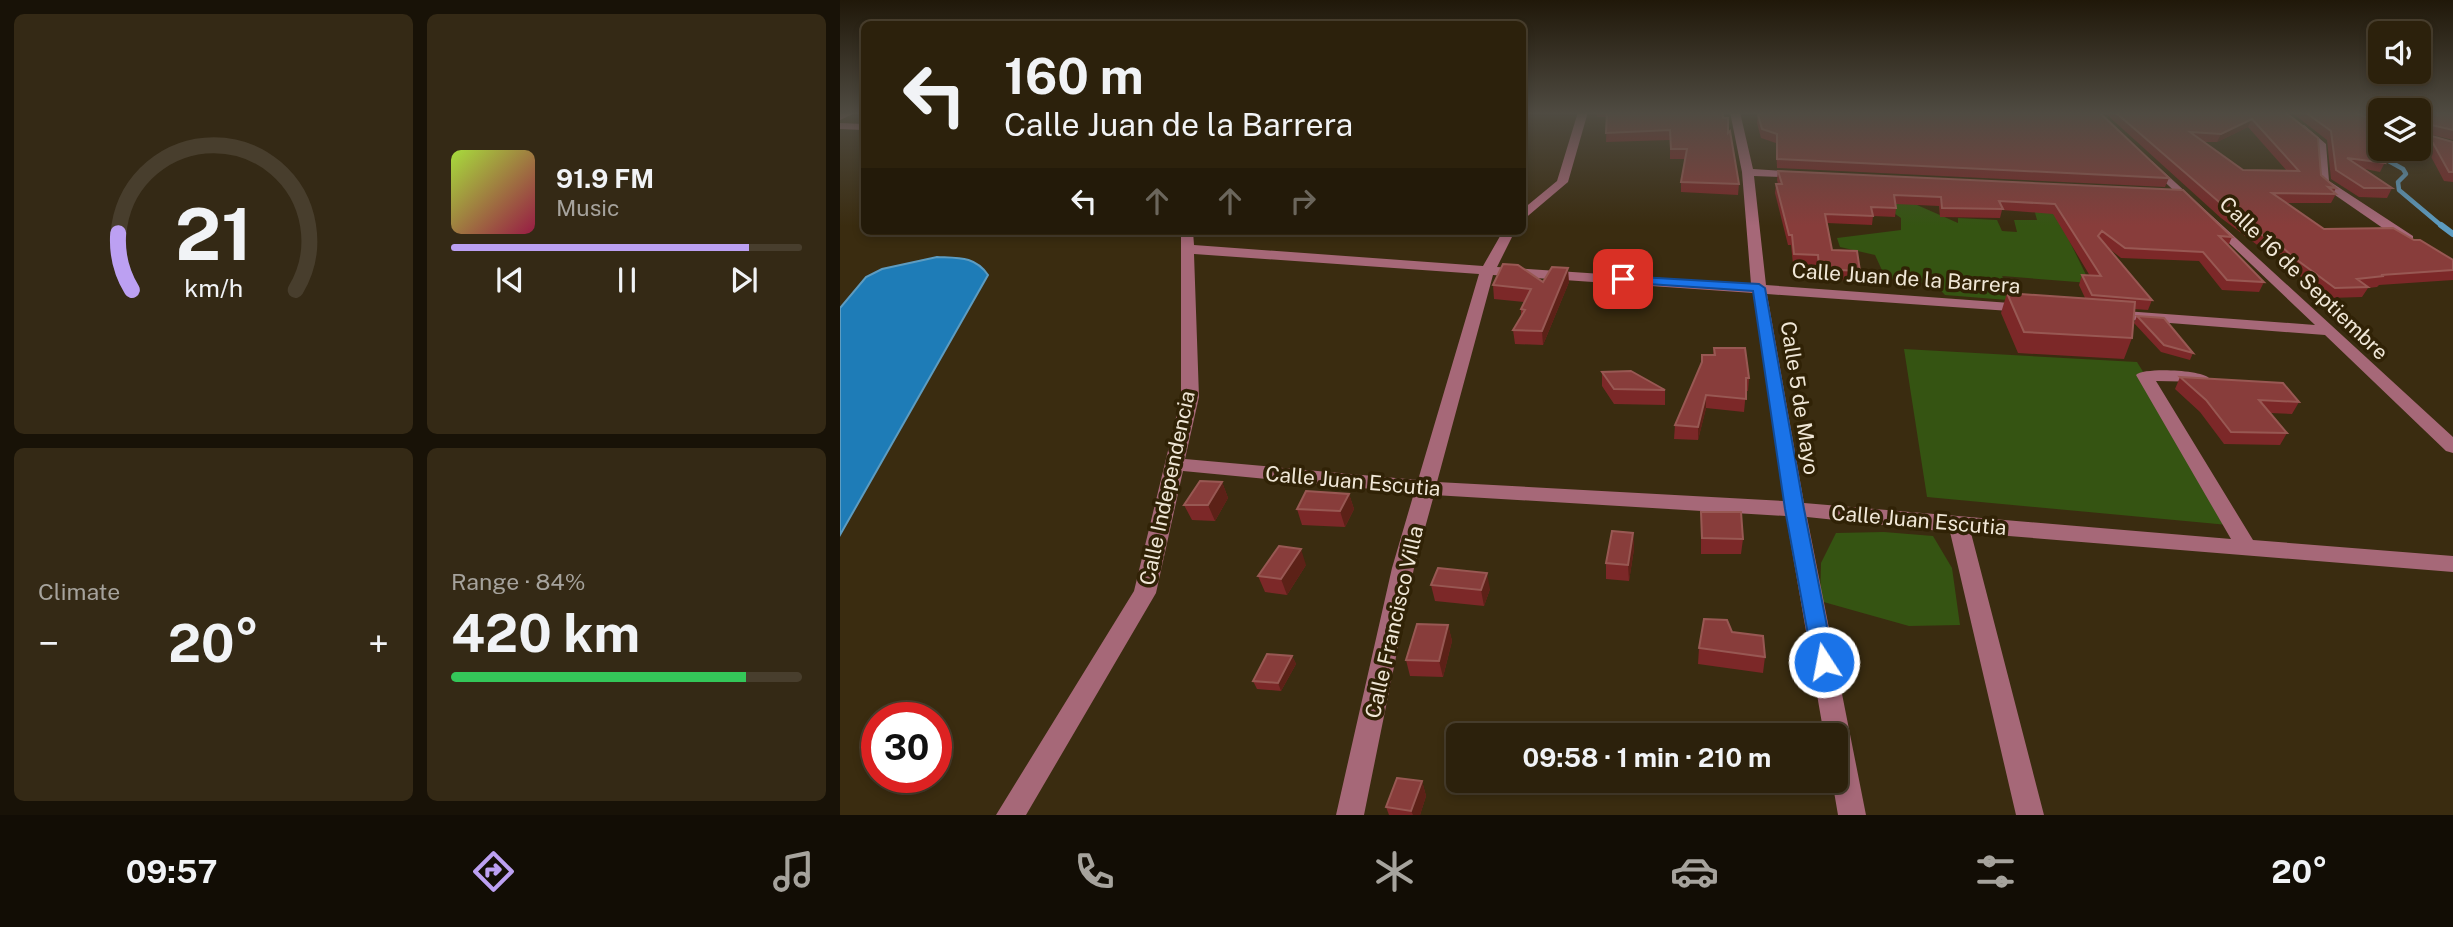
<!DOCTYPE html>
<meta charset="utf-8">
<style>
:root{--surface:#2c210c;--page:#342915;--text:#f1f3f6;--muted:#a6a39d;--line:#483e2d;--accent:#bca0f2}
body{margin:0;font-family:"Public Sans",sans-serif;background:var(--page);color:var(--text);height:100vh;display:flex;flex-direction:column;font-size:26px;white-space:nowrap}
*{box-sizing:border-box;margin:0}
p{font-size:23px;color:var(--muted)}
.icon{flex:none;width:38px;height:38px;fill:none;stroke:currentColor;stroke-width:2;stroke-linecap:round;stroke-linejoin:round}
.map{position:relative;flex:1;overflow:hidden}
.side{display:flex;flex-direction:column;gap:14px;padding:14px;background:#181207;width:840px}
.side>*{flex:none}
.guide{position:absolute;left:21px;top:21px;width:665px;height:214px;border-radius:10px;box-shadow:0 4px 10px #0003,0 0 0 2px var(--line);background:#2c210c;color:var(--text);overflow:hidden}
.buttons{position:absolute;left:1528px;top:21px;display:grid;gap:14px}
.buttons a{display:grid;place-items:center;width:63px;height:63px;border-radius:10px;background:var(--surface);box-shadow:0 4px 10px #0003,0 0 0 2px var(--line);font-size:35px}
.speed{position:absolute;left:21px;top:702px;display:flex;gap:14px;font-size:35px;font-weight:700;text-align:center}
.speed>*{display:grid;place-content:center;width:91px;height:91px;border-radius:50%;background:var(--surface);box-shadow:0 4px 10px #0003,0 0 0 2px var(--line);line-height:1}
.speed .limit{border:10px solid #d22;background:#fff;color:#111}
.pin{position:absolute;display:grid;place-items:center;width:60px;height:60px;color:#fff;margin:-30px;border-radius:14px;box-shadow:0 4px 10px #0006}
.me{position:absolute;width:77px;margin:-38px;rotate:349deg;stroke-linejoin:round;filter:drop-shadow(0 0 5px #0008)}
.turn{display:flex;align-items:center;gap:24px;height:147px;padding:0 28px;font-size:32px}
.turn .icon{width:91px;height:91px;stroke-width:2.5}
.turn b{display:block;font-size:49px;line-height:60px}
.lanes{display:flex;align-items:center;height:66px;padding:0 28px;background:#0003;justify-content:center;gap:35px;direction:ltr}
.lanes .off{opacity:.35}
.big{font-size:52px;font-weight:700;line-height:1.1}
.side .card{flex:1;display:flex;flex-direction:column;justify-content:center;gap:10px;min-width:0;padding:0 24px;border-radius:10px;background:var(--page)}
.side .dial{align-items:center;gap:0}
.dial svg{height:182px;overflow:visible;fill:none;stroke:var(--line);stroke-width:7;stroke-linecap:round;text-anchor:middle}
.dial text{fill:var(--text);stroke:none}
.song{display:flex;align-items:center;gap:21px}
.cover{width:84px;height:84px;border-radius:10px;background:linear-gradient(135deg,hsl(80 70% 55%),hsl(340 70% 35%))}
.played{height:7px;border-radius:4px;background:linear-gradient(90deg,var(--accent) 85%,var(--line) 85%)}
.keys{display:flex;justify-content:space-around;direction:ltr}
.heat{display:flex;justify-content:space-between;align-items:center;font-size:38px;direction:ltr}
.charge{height:10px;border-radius:5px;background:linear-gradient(90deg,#34c759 84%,var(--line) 0)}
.side .tiles{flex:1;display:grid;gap:14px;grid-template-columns:repeat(2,1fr)}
.trip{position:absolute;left:606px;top:723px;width:402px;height:70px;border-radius:10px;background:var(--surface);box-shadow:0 4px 10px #0003,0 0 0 2px var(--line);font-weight:700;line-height:70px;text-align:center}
.menu{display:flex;height:112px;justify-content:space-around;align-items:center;background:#120d05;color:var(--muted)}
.menu .icon{width:49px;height:49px}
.menu .current{color:var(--accent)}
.menu b{font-size:32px;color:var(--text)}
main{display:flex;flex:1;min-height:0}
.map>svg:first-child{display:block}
</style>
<main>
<section class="side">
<div class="tiles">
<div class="card dial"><svg viewBox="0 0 100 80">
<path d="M14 69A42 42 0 1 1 86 69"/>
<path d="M14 69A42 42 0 0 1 8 44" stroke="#bca0f2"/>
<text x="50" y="56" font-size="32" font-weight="700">21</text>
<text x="50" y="72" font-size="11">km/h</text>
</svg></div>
<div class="card">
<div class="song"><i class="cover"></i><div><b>91.9 FM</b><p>Music</p></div></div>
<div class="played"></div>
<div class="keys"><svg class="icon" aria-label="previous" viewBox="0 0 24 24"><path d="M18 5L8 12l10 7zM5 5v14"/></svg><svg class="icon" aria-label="pause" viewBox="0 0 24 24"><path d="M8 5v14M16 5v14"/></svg><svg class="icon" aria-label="next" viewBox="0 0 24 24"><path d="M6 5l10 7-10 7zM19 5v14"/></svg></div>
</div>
<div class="card"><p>Climate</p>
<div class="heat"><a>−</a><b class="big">20°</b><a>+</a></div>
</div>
<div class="card"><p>Range · 84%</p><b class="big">420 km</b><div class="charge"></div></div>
</div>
</section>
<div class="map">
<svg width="1613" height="815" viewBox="0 0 1613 815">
<rect width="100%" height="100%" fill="#3a2c10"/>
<path fill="#355412" d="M1059 197 1118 223V218L1157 220 1162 231 1177 232 1174 220H1197L1194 209 1230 211 1229 240 1250 283 1162 276 1180 301 1105 295 1095 284 1046 279 1035 255 1000 247 997 238 1061 230V218L1039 203Z
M1064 349 1297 362 1399 526 1087 497Z
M1044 532 1093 536 1112 568 1120 625 1069 626 980 601 981 563 996 533Z"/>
<path fill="#1e7cb7" stroke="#5d9cc1" stroke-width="2" d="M97 257C118 258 135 256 148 275L0 535V308L26 277 42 269Z"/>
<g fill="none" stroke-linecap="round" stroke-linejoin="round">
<path stroke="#5d9cc1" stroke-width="4.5" d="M1538 155 1563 169 1566 174 1558 182 1559 190 1603 227"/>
<path stroke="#5d9cc1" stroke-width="6" d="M1601 225 1613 234"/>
<path fill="#a66878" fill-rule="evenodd" d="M4 112H17L0 120V113Z
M738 112H748L728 182 682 221V210L717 181Z
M890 112H900L913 169 961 172 967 175 961 178 914 176 926 285 1184 304 1191 308 1184 312 927 294 964 503 1391 539 1296 375C1304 367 1361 370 1369 378L1367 382 1316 381 1413 540 1613 556V572L1131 533 1204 815H1176L1110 532 967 517 1026 815H998L992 780H996V735H984L946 516 594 495 574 568 524 815H496L552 568 574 493 343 471 316 593 186 815H156L294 591 341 397V231H353L354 245 643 266 663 231H675L657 267 911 284 902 172ZM354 254 639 274 578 480 345 459 359 397ZM653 275 913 293 944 501 597 482Z
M0 123 24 124V130L0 129Z
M1456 125H1464L1486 144 1489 181 1573 236V242H1563L1479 184 1476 145 1456 129Z
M1312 161 1613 437V453L1606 451 1485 335 1266 318 1263 315 1271 310 1475 325 1308 166 1306 164Z"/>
</g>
<path fill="#7c2828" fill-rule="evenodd" d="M756 112H883V118L888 133 899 184 898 195 841 192V182L845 159H830V140L766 142 767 117H757Z
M1264 112H1445L1481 175 1496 188 1494 192 1496 194 1491 203H1446L1484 229 1613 260V280L1539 285 1537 287 1528 288 1522 297 1490 298 1447 267 1427 247H1420L1381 218ZM1408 127 1447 171 1403 170 1363 142H1377Z
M1451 112H1513L1540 122V140L1537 139 1547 158 1540 172 1525 169 1552 188 1547 198 1519 197 1491 179 1487 140Z
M1516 112H1540V120Z
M1578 112H1613V140L1581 132V133L1613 142V182L1604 181 1588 151 1578 145Z
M918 115 1329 178 1325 187 937 168 936 143 921 138 917 123Z
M938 171 1343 190 1392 237 1388 246 1424 282 1419 292 1382 290 1359 261 1281 258 1267 247 1312 300 1308 310 1294 309 1292 338 1284 359 1178 353 1161 313 1167 293 1245 298 1239 285 1242 275 1250 276 1213 214 1162 210 1160 218 1100 217 1099 206 1056 204V208L1055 217 1033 216 1032 225 987 223 992 250 1020 271 1019 281 978 279 977 265 953 264 951 245H948L935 193 936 184H938L937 180Z
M703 282H729L703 345 675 344 673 330 681 316V309L684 302 654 299 653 285Z
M1297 316 1353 353 1350 360 1321 352 1294 323Z
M874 348 909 378 908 391H906L904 412 866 408 858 440 834 439 835 425 861 365 862 355H873Z
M762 372 825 390V405L774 404 762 386Z
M1340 377 1459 402 1452 414 1430 413 1447 433 1440 445 1384 444 1360 412 1335 389Z
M382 482 388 498 375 521 352 520 344 505Z
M509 494 514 509 505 527 462 525 457 509Z
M861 512 903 539 901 554H861Z
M793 533 794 549 789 581 766 579V563Z
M466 565 447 595 425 592 418 576Z
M591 585 650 589 644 606 595 601Z
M608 625 612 641 603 677 570 676 566 660Z
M859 648 925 657 923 673 858 664Z
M452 656 456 664 441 691 417 689 413 681Z
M800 780H857L856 787 821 781 819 793 800 789Z
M582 781 586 796 580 815H549L546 807Z"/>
<path fill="#5c2117" d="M1412 119 1408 127 1377 142 1381 134Z
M728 268 729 282 703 345 702 331Z
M866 395V408L858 440V427Z
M382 482 388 498 375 521 368 505Z
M509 494 514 509 505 527 500 511Z
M793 533 794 549 789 581 788 565Z
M461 549 466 565 447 595 441 579Z
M647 573 650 589 644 606 641 590Z
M608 625 612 641 603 677 599 661Z
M452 656 456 664 441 691 438 683Z
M582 781 586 796 580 815H573L571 811Z"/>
<path fill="#883d3b" stroke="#985853" stroke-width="2" fill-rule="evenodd" d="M767 112H883V118H888V133L890 131 899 184 841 182 847 149H831L830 130 766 133Z
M923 112H1259L1329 178 937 159V134L922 129 918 115Z
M1275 112H1445L1478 138 1481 175 1496 188 1488 187 1496 194 1432 193 1484 229 1553 228 1574 240H1580L1613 260V270L1541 275 1544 276 1517 279 1528 287 1495 288 1453 257 1431 237H1425L1386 208ZM1412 119 1459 171 1403 170 1350 132 1381 134Z
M1465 112H1513L1540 122V130L1530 128 1540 146V149H1542L1547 158H1542L1545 163 1507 158 1552 188H1524L1496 170 1491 131Z
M1578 112H1613V130L1583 123 1580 126 1581 133 1613 142V172H1609L1593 143 1583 136 1578 135Z
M938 171 1343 190 1392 237 1379 236 1424 282 1387 280 1363 252 1285 248 1262 231 1258 236 1312 300 1252 295 1242 275 1261 276 1215 204 1159 201 1163 209 1102 208 1101 197 1054 195 1056 208 1031 207 1033 216 985 214 992 250 1017 251 1020 271 979 269 978 255 954 254 952 235H949L936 184H942Z
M663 264 678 265 703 282 712 267 728 268 702 331 673 330 685 310 681 309 691 289 653 285Z
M1167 293 1295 302 1292 338 1184 332Z
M1297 316 1324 318 1353 353 1324 345Z
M874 348H905L909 378H906V399L866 395 858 427 835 425 862 362V355H875Z
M791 371 825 390 774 389 762 372Z
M1340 377 1443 383 1459 402 1419 400 1447 433 1391 432 1366 400Z
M360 481 382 482 368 505H344Z
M466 491 509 494 500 511 457 509Z
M861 512H901L903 539 862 538Z
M772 531 793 533 788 565 766 563Z
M439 546 461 549 441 579 418 576Z
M598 568 647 573 641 590 591 585Z
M864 619 887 620 892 632 923 636 925 657 859 648Z
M577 624 608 625 599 661 566 660Z
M427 654 452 656 438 683 413 681Z
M766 723 833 735H763Z
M835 728 863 732 862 735H834Z
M557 778 582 781 571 811 546 807Z"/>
<linearGradient id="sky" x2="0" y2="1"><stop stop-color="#201809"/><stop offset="0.5" stop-color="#4f4b42"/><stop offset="1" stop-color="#4f4b42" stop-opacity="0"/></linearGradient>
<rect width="1613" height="226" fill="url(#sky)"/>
<path fill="#1a73e8" stroke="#114b97" stroke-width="2" d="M783 276 919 284 925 288 964 509 994 662 991 668 984 671 976 668 973 662 945 509 913 291 778 282 776 279Z"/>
<g text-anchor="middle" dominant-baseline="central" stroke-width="7" stroke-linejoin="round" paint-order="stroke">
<g font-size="21" fill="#f0e7d7" stroke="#302206">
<text transform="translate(1066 278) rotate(4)">Calle Juan de la Barrera</text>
<text transform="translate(1464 278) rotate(44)">Calle 16 de Septiembre</text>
<text transform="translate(960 398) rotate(81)">Calle 5 de Mayo</text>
<text transform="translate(513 481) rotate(5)">Calle Juan Escutia</text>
<text transform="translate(327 488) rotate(-78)">Calle Independencia</text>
<text transform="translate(1079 520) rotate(5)">Calle Juan Escutia</text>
<text transform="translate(554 622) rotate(-77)">Calle Francisco Villa</text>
</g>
</g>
</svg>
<div class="buttons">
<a><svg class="icon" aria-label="sound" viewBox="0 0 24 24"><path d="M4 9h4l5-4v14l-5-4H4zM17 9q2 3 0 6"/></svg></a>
<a><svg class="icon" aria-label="layers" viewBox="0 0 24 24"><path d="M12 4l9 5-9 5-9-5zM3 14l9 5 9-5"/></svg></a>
</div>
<div class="speed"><div class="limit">30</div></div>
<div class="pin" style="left:783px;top:279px;background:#d93025"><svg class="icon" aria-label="arrive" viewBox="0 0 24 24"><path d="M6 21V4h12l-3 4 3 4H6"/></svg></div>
<svg class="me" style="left:984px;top:662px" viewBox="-20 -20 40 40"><circle r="17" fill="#1a73e8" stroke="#fff" stroke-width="3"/><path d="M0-11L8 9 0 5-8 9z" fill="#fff"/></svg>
<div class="trip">09:58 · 1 min · 210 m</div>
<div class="guide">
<div class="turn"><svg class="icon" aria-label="left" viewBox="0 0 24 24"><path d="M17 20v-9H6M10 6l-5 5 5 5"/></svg><div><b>160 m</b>Calle Juan de la Barrera</div></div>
<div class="lanes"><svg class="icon" aria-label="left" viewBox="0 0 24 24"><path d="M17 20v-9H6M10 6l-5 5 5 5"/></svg><svg class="icon off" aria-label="ahead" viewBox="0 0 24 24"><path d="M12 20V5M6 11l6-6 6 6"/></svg><svg class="icon off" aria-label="ahead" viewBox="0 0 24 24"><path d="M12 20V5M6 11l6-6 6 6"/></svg><svg class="icon off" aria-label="right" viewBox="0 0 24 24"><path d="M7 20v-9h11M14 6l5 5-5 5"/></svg></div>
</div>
</div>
</main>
<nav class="menu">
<b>09:57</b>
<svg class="icon current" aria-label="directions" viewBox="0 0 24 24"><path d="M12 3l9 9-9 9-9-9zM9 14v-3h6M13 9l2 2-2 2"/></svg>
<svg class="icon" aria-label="music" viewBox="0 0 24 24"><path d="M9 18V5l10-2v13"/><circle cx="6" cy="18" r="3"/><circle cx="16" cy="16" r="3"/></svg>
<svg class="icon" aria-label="phone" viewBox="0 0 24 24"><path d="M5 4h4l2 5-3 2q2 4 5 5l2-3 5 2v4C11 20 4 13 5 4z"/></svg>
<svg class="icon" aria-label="climate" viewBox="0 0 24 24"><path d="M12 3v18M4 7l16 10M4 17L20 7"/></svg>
<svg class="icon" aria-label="car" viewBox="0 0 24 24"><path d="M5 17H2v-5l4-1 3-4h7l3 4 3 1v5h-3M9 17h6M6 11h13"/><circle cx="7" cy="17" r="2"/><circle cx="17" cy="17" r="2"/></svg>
<svg class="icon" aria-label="filters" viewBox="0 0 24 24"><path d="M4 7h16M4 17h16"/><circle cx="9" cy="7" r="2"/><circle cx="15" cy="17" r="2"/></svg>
<b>20°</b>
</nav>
